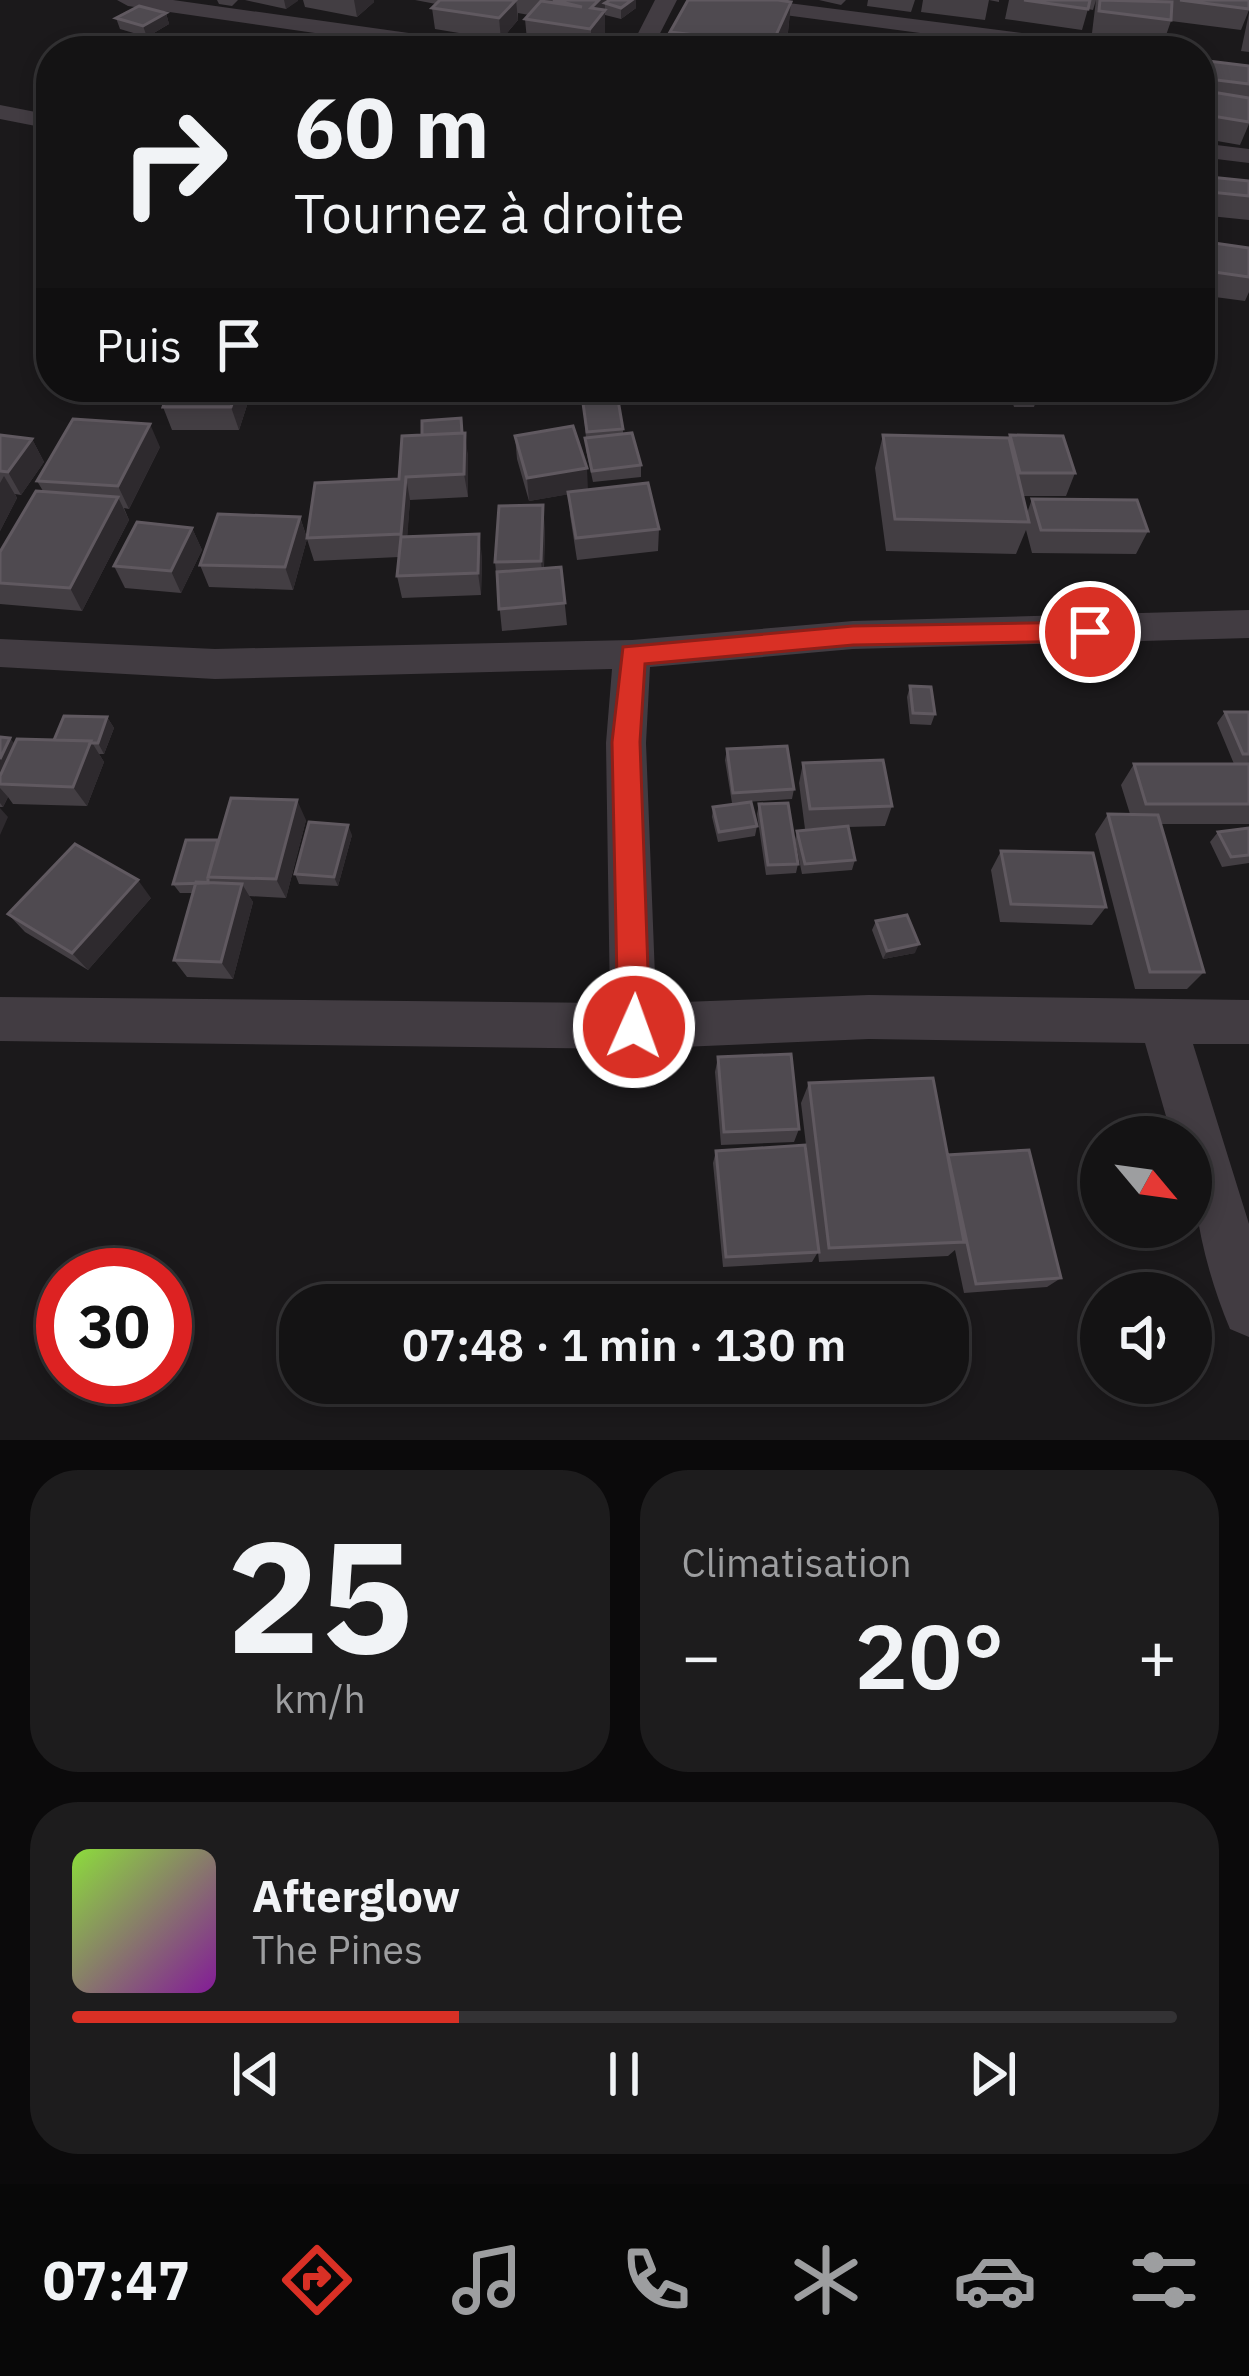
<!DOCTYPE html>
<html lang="fr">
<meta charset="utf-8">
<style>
:root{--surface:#141314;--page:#1d1c1d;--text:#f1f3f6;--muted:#9d9ea0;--line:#333234;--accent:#d93025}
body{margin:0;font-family:"IBM Plex Sans",sans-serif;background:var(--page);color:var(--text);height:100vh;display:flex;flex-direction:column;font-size:45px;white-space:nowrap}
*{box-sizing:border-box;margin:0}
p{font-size:39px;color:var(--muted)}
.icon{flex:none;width:66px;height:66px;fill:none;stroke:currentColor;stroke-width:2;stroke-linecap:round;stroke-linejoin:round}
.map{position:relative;height:1440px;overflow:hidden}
.side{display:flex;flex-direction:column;gap:30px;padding:30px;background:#0b0a0b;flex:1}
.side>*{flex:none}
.hud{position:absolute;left:36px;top:36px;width:1179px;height:366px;border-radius:48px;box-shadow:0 6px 18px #0003,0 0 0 3px var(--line);background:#141314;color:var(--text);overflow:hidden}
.needle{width:78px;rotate:119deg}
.buttons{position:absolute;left:1080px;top:1116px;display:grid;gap:24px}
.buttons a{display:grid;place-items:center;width:132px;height:132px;border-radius:50%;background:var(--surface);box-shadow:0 6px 18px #0003,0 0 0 3px var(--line);font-size:60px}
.speed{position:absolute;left:36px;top:1248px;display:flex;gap:24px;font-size:60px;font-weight:700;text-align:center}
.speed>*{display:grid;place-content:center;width:156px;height:156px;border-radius:50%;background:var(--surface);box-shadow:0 6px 18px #0003,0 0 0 3px var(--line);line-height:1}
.speed .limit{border:18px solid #d22;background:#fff;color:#111}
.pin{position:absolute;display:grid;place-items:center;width:102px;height:102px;color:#fff;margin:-51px;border:6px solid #fff;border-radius:50%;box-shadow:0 3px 12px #0007}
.me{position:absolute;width:132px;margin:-66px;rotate:2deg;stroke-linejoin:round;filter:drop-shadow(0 0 9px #0008)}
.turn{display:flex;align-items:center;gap:42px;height:252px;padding:0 60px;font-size:54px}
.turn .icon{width:156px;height:156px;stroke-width:2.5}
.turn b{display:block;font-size:84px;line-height:102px}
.then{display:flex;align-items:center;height:114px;padding:0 60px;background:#0003;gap:24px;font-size:45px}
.big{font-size:90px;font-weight:600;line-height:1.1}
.side .card{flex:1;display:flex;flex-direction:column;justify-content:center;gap:18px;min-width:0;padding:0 42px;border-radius:48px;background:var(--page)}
.side .dial{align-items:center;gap:0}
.dial b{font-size:156px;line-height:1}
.song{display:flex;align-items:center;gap:36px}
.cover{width:144px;height:144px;border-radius:18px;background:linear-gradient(135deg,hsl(90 70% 55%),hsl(290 70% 35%))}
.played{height:12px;border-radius:6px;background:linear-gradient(90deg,var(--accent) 35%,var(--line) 35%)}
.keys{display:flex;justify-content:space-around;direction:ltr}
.heat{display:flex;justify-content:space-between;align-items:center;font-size:66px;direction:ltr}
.side .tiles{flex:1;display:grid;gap:30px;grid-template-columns:1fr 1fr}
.card:last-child{grid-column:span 2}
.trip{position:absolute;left:279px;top:1284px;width:690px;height:120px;border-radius:48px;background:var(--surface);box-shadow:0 6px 18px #0003,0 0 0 3px var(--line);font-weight:600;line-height:120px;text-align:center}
.tabs{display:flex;height:192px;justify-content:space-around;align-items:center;background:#080808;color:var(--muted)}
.tabs .icon{width:84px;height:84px}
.tabs .on{color:var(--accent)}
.tabs b{font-size:54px;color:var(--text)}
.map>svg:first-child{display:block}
</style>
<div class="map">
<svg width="1249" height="1440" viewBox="0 0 1249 1440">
<rect width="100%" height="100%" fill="#1b191b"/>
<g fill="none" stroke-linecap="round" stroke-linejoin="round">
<path fill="#423c42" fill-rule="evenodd" d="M117 0H173L487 44 498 51H440L128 6Z
M655 0H677L651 51H629Z
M705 0H765L1107 44 1118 51H1056L716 6Z
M0 105 51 115V129L0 119Z
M1200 143 1249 149V163L1200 157Z
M1249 610V638L853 649 650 667 646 743 656 1003 869 995 1249 1000V1044H1193L1249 1224V1337L1230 1329C1204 1267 1191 1204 1191 1137H1172L1145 1043 869 1039 634 1049 0 1041V997L610 1003 606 743 612 669 215 679 0 667V639L215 649 632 640 853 621Z"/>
</g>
<path fill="#433e43" d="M217 0H238L232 6 219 4Z
M245 0H298L286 9Z
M303 0H374V2L357 17 305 7Z
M415 0H608L636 8 621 19 605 15V32L591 50 527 40 525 19 529 15 518 13V20L501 40 435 29 432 8 436 4Z
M819 0H846L841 5Z
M868 0H915L911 12 867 6Z
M923 0H999V2L989 0 985 20 921 12Z
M1009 0H1096L1093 10 1088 9 1082 30 1005 19Z
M1096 0H1249V10L1241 30 1171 21 1164 41 1092 33Z
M791 2 788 32 780 51H669L670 32Z
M166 13 169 24 147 37 120 29 116 18Z
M1249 13V52L1241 51Z
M1200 60 1249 66V124L1240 145 1200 138Z
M1200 176 1249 181V220L1200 215Z
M1200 241 1249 248V292L1245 301 1200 295Z
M794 387H851L850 394 794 390Z
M886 387H934L935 393 932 404 888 403Z
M1012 387H1058H1035L1038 395 1034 407H1014L1010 394Z
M250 396 239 430H172L163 407Z
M583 403 623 429V434L641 465V477L593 482 586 450V438Z
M463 433 468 456V497L410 500 407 536 482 556 481 595 402 598 397 576 399 557 314 561 307 539 293 590 209 587 200 565 300 517 307 538 399 479Z
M0 435 32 439 44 462 21 495 15 494 17 498 0 531Z
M883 435 1009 438 1010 435 1075 473 1066 496H1023L1027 513 1032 499 1148 531 1136 554 1032 553 1026 530 1016 554 886 551 875 468Z
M515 436 588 490 659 529 658 551 577 560 570 515 569 494 529 501 517 459Z
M160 447 129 509 124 508 129 520 82 611 0 604V552L43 491 37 481Z
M192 528 202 550 181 593 125 588 114 566Z
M545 528 544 568 561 567 567 625 502 631 495 562Z
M910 686 935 714 931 725 910 724 907 697Z
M1225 712H1249V764H1234L1217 723Z
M107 717 114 728 104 754H99L104 762 87 806 13 804 8 797 3 807H0V737L15 744 54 740Z
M727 749 794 789 792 799 732 803 725 760Z
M803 763 892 806 885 826 848 827 855 860 852 870 802 874 795 840 797 831 833 828 805 829 799 783Z
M1134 764H1249V824H1161L1204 972 1187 989H1135L1095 834 1108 814H1130L1121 785Z
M759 804 798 864 796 873 766 875 757 814Z
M713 807 757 826 755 836 718 842 712 817Z
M306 820 286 898 249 896 253 902 233 979 187 977 174 960 193 893H180L173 884 218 840Z
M1249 828V863L1222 867 1210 842 1218 832Z
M352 835 338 886 299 884 295 874Z
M1001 851 1106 907 1092 925 1000 922 991 870Z
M151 898 88 970 25 932 8 914Z
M876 921 915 953 883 959 872 930Z
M718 1057 799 1129 794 1142 721 1145 715 1072Z
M809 1083 948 1155 1061 1278 1047 1287 964 1293 955 1250 948 1256 819 1262 818 1252 812 1262 723 1267 713 1163 716 1151 812 1195 801 1103Z"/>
<path fill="#2e2a2e" d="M284 0H298V1L286 9Z
M354 0H374V2L357 17Z
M516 0 518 20 501 40 499 18Z
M599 0H608V4L605 3V32L591 50V8Z
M632 0H636V8L621 19V8Z
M791 2 788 32 780 51H771L772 44Z
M166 13 169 24 147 37 143 26Z
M238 387H247L250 396 239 430 231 407Z
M150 424 160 447 129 509 118 486Z
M465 433 468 456V497L464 474Z
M32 439 44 462 21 495 8 472Z
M587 468 588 491 529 501 527 478Z
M4 476 17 498 0 531V483Z
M406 477 410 500 406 557 401 534Z
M118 497 129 520 82 611 70 588Z
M543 505 545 528 543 584 541 561Z
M300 517 307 539 293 590 285 567Z
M192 528 202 550 181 593 171 571Z
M479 534 482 556 481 595 478 573Z
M107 717 114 728 104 754 98 743Z
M10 738 26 758 0 784V759Z
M91 741 104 762 87 806 73 787Z
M0 788 8 797 3 807 0 803Z
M297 800 306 820 286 898 276 879Z
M0 808 8 817 0 835Z
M348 825 352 835 338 886 334 877Z
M138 880 151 898 88 970 72 953Z
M242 884 253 902 233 979 221 962Z
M919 944 915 953 883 959 887 951Z"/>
<path fill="#4f4a50" stroke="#605960" stroke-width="3" d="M440 0H516L499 18 432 8Z
M553 0H599L591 8 605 10 590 29 525 19 541 1 582 7Z
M610 0H632L621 8 605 3Z
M688 0H778L791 2 772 44 670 32Z
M1024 0H1090L1088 9Z
M1100 0 1172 2 1171 20 1099 11Z
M1180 0H1249V9Z
M139 6 166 13 143 26 116 18Z
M996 36 1061 41 1062 51H996Z
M801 39 856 47 854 51H795Z
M1200 60 1249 66V84L1200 78Z
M1200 90 1249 98V122L1200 114Z
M1200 176 1249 181V196L1200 191Z
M1200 241 1249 248V277L1200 270Z
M170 387H238L231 407H163Z
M890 387H934L935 393 891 391Z
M1015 387H1035L1038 395H1018Z
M618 400 623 429 587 432 583 403Z
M461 418 462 433 422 435V421Z
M73 419 150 424 118 486 37 481Z
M573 426 587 468 527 478 515 436Z
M465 433 464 474 406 477 401 534 307 538 315 483 399 479 402 436Z
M632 433 641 465 592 471 585 438Z
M0 435 32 439 8 472 0 471Z
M883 435 1009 438 1029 522 895 519Z
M1010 435 1063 436 1075 473H1020Z
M648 483 659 529 576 538 568 492Z
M36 491 118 497 70 588 0 583V552Z
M1032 499 1137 500 1148 531 1041 530Z
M543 505 541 561 495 562 499 506Z
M218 514 300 517 285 567 200 565Z
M137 522 192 528 171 571 114 566Z
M479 534 478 573 397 576 401 537Z
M561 567 565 603 499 609 497 572Z
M910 686 931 687 935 714 913 713Z
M1225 712H1249V754H1243Z
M64 716 107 717 98 743H90L91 741 54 740Z
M0 737 10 738 0 759Z
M17 739 91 741 73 787 0 784V776Z
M787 746 794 789 733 793 727 749Z
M883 760 892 806 810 809 803 763Z
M1134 764H1249V804H1146Z
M231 798 297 800 276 879 208 877Z
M751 802 757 826 719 832 713 807Z
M788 803 798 864 768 865 759 804Z
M1108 814 1158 815 1204 972H1150Z
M309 822 348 825 334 877 295 874Z
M848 826 855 860 805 864 797 831Z
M1249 828V855L1231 857 1218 832Z
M186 840H218L208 877V883L173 884Z
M75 844 138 880 72 953 8 914Z
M1001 851 1093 853 1106 907 1011 904Z
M196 882 242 884 221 962 174 960Z
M907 915 919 944 887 951 876 921Z
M791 1054 799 1129 724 1132 718 1057Z
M933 1078 964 1242 829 1248 809 1083Z
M805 1145 819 1252 726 1257 716 1151Z
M1029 1150 1061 1278 976 1284 948 1155Z"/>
<path fill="#d93025" stroke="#8d1f18" stroke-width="3" d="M1090 622 1103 632 1090 641 853 645 645 664 640 742 650 1027 645 1038 634 1042 622 1038 618 1027 612 742 623 647 853 626Z"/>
</svg>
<div class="buttons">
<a><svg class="needle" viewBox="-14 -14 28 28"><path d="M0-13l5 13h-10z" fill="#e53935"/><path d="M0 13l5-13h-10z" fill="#9d9ea0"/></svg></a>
<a><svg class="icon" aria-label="sound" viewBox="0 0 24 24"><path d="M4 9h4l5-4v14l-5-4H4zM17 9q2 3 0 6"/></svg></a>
</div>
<div class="speed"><div class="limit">30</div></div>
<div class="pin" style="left:1090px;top:632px;background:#d93025"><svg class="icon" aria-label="arrive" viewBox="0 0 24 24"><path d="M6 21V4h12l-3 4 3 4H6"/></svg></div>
<svg class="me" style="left:634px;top:1027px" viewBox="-20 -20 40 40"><circle r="17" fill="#d93025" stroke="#fff" stroke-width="3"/><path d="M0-11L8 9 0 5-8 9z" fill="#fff"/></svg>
<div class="trip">07:48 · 1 min · 130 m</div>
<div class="hud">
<div class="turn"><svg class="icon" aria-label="right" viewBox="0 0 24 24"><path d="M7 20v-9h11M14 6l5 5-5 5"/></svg><div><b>60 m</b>Tournez à droite</div></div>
<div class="then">Puis<svg class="icon" aria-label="arrive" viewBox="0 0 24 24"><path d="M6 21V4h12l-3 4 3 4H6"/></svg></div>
</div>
</div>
<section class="side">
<div class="tiles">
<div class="card dial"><b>25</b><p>km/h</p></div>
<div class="card"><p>Climatisation</p>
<div class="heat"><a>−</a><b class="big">20°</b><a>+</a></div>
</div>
<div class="card">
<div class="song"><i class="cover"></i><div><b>Afterglow</b><p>The Pines</p></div></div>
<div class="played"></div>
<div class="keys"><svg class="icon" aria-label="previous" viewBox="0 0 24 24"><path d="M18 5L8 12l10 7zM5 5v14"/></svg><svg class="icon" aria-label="pause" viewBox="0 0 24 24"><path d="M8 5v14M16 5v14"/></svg><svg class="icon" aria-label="next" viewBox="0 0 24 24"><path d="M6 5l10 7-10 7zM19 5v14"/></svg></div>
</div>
</div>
</section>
<nav class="tabs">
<b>07:47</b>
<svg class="icon on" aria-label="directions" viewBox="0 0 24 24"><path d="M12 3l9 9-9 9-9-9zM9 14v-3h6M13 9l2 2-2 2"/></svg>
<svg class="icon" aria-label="music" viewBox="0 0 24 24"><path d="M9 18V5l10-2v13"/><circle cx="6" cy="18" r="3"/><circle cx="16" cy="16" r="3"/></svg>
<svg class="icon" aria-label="phone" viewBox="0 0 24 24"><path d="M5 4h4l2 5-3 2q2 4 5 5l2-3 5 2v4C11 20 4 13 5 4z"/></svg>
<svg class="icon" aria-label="climate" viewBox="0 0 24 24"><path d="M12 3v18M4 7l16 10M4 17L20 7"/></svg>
<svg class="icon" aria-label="car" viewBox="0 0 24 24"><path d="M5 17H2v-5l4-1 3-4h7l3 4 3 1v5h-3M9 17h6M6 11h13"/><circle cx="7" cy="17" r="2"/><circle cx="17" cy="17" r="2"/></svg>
<svg class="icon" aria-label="filters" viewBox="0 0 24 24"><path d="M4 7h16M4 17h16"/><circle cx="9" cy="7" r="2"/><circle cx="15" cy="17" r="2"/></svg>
</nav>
